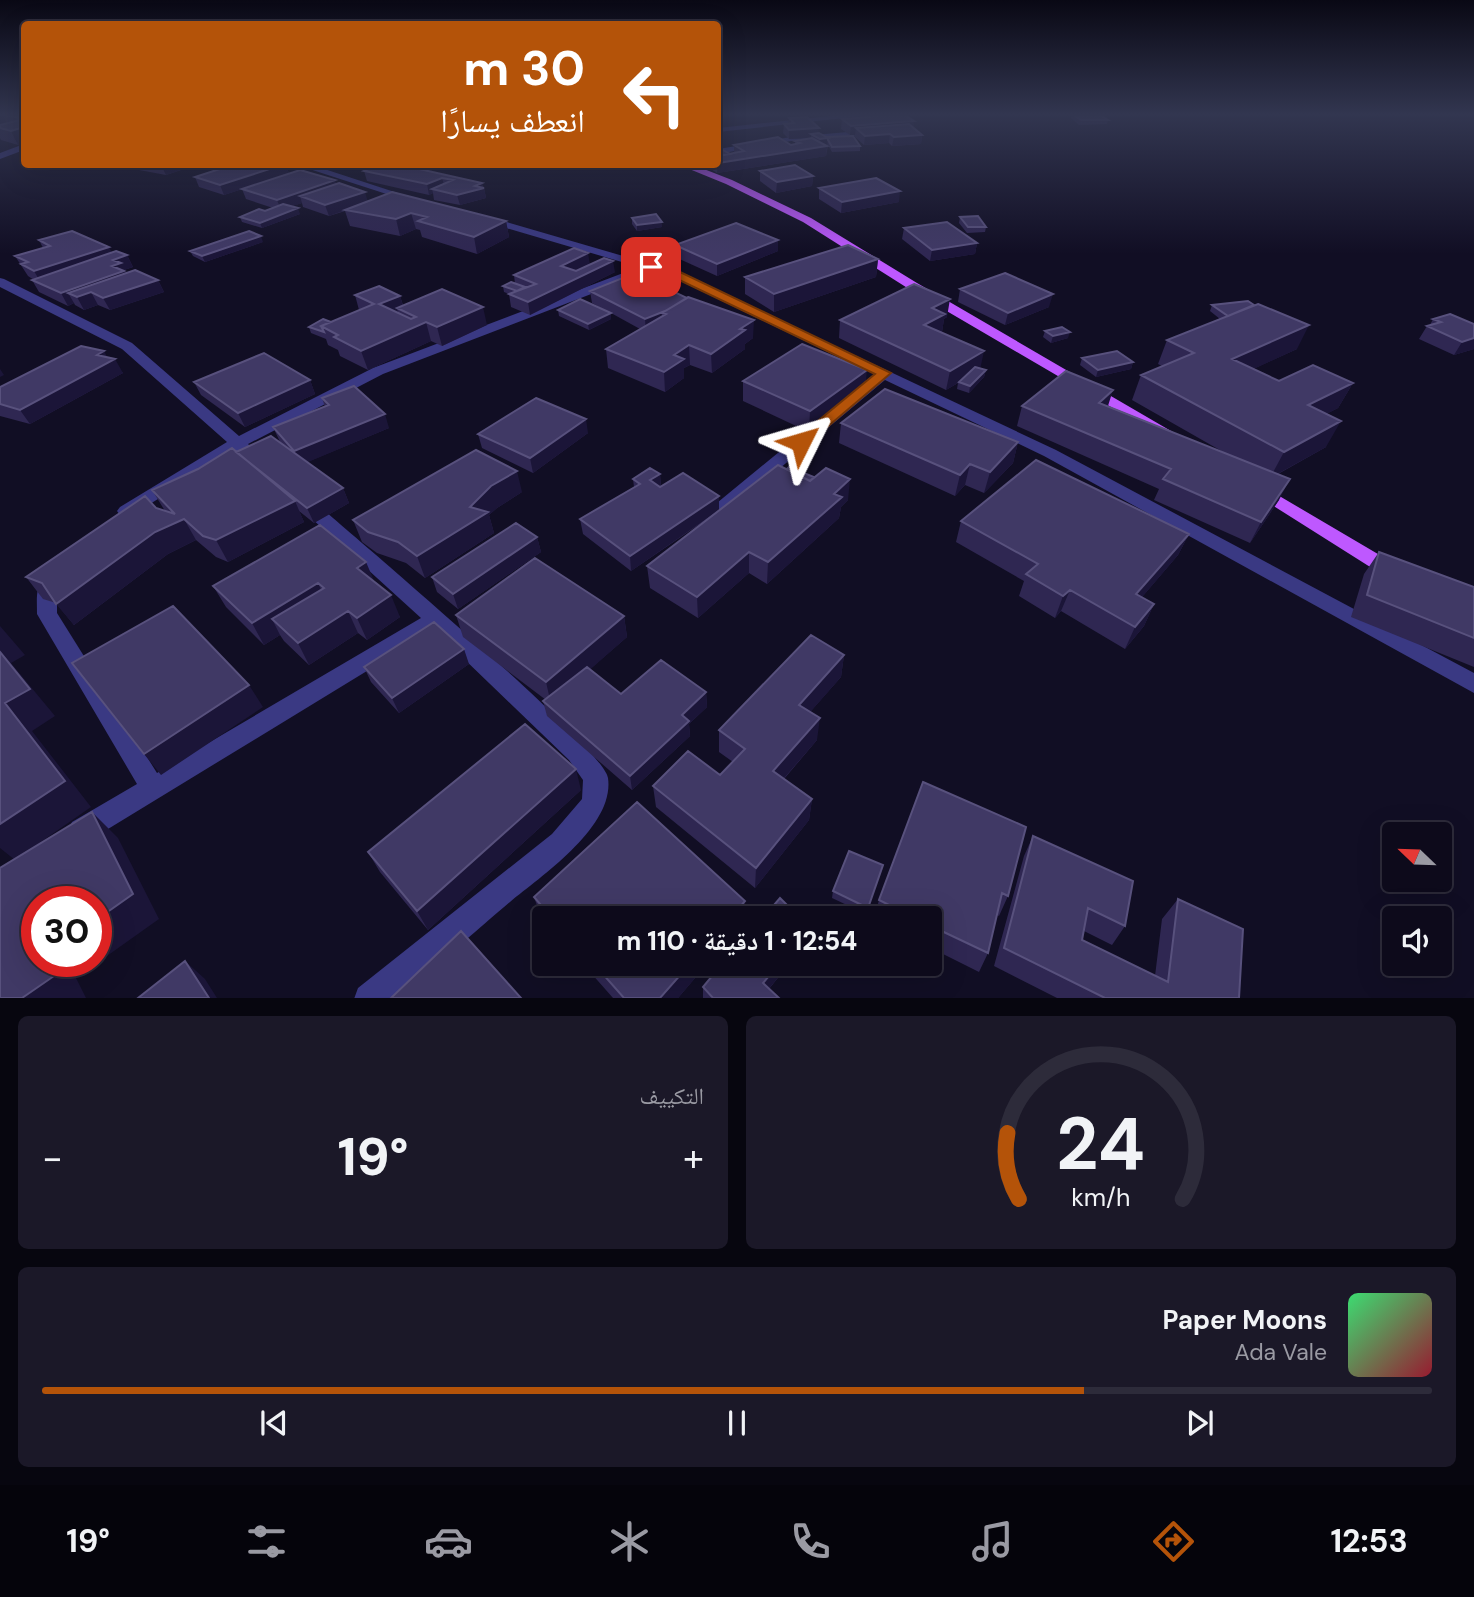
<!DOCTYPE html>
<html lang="ar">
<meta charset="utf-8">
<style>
:root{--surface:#0d0a1b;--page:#1b1828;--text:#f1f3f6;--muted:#9a9aa3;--line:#2d2b3a;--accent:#b45309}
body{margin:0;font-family:"DM Sans","Noto Naskh Arabic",sans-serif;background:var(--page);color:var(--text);direction:rtl;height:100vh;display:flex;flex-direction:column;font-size:26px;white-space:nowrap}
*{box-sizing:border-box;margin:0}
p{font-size:23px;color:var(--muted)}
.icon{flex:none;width:38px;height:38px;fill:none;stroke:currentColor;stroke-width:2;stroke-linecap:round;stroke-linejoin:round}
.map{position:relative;height:998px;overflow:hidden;direction:ltr}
.panel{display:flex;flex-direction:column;gap:18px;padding:18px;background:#07060f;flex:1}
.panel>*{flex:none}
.banner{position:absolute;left:21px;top:21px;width:700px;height:147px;border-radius:7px;box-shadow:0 7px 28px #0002,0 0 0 2px var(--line);direction:rtl;background:#b45309;color:#fff;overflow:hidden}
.needle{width:46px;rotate:293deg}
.buttons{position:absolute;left:1382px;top:822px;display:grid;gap:14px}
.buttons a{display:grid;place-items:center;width:70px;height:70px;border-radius:7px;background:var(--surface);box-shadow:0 7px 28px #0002,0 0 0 2px var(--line);font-size:35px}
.speed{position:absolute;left:21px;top:886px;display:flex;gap:14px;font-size:35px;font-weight:700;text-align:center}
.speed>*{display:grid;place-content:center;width:91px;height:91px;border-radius:50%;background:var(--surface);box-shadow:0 7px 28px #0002,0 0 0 2px var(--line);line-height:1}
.speed .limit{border:10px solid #d22;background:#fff;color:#111}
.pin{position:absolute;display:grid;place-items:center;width:60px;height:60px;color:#fff;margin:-30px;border-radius:14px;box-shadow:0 4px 10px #0006}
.me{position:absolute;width:77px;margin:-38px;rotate:50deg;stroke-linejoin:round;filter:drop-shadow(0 0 5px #0008)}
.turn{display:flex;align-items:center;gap:24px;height:147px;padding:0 21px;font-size:32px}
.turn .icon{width:91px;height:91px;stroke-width:2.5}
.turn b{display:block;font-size:49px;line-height:60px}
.big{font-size:52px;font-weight:800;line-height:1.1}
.panel .widget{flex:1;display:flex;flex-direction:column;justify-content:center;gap:10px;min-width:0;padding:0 24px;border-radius:10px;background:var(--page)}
.panel .dial{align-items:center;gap:0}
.dial svg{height:182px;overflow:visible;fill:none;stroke:var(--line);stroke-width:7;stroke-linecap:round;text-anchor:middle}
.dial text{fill:var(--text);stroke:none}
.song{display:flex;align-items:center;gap:21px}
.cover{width:84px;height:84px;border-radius:10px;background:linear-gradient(135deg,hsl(140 70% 55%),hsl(350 70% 35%))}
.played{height:7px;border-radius:4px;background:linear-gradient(90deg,var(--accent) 75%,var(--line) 75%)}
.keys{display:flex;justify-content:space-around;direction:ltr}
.heat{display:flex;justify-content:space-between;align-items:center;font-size:38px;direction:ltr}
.panel .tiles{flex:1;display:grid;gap:18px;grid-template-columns:1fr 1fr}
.widget:last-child{grid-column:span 2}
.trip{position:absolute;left:532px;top:906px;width:410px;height:70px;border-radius:7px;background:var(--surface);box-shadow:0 7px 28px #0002,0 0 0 2px var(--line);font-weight:800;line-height:70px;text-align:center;direction:rtl}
.tabs{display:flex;height:112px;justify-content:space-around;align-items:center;background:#05040b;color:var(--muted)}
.tabs .icon{width:49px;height:49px}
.tabs .active{color:var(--accent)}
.tabs b{font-size:32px;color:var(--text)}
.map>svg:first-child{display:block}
</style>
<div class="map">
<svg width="1474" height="999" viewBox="0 0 1474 999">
<rect width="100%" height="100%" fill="#110e24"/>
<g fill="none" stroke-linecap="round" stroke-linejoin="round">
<path fill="#3a3983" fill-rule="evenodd" d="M849 114H880L718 132V128Z
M870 130 873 134 791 141 718 154V149L791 137Z
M24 144V150L0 159V153Z
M294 164H309L416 199 408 201Z
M486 216 678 272 1056 450 1474 673V693L1044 456 885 380 724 515H712L709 511 712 507 874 374 670 276 651 271 383 374 248 444 269 464 267 468H255L236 451 132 515H120L117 511 120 507 227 442 122 349 0 287V278L4 279 132 343 239 436 373 368 639 267 482 221V217Z
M305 497 311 499C351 534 604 747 608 778 615 826 543 875 510 902 494 915 403 996 391 999 380 999 366 999 354 999L358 988 552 834 582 799 583 780 569 760 434 630 90 840 81 843 72 840 68 831 72 822 137 784 37 614C37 599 35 587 45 575H59L62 580 57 587V613L157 773 421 618 299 507 296 503 299 499Z"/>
<path fill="#be58ff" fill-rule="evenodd" d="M677 164H691L732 180 811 218 917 283 1183 438 1175 443 1169 441 909 289 803 222 726 184Z
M1259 484 1400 567 1403 572 1400 577H1386L1253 493 1250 489 1253 485Z"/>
</g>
<path fill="#2f2752" d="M0 114H24V149L22 144 18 145 1 140 0 138Z
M862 114H903L914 121 913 128 922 135 921 144 892 146 889 143 864 145 855 137V135H850L841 129 842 119 861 118Z
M1072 114 1108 120 1107 124 1079 125 1071 118Z
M789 118 826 137 860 146V151L832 152 828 145 826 156 717 173 708 167V164H718L730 154 734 153V145H791L795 144V141L811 138 789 139 783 133 784 124H788Z
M111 164H133V166L123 169 113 168Z
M137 164H209L193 170 184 169 166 175 139 170Z
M210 164H286L289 174 337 184 368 201 506 221 509 237 477 254 422 237 420 230 416 229 400 236 350 226 345 211 329 216 303 207 302 203 292 206 300 214 262 228 242 222 240 217 265 211 273 208 246 199 242 189 224 195 199 187 195 177 225 168Z
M373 164H407L408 167 482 183 483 187 484 188 486 198 460 205 434 200 433 193 429 195 367 181 364 171 377 166Z
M760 171 813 176 812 186 776 193 760 181Z
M819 188 899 202 841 213 819 199Z
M960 217 986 227 985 232 967 233 959 223Z
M632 218 662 222V227L637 231 632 224Z
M904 228 977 243 975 254 930 261 902 239Z
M39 240 127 255 133 267 124 270 126 273 158 280 164 292 110 310 98 305 84 310 75 305 74 303 68 306 39 292 32 280H34L28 276 15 256 43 248Z
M778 240V251L717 276 675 257V245Z
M263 242 205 262 193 256 190 251Z
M878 259 876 277 774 312 745 294V277Z
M590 265 615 272 530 315 511 307 509 294 504 292 503 286 515 284 514 275Z
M960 289 1049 307 1005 325 958 302Z
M590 291 753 338 745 344V349L712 373 690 365 684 368V378L665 392 608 368 606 349 640 329 611 313V319L589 330 559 316 558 310H605L592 303Z
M355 295 400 296 403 305 487 325 442 346 431 341 368 370 340 356 338 350 328 345 326 339 311 333 309 327 331 322 359 310Z
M1212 305 1297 349 1253 369 1279 381 1353 383 1338 408 1326 414V447L1278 474 1279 500 1250 543 1154 500 1159 489 1017 426 1022 406H1108L1225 453 1132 400 1141 375 1162 366 1158 364 1167 340 1220 319 1210 311Z
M947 317 944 319 942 332 980 368 986 370 984 377 969 393 957 389 958 383 946 390 839 338 840 320Z
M1433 319 1474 324V349L1454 355 1419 339 1427 326 1430 325Z
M1045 331 1068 338 1051 343 1043 337Z
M108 357 123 373 30 424 0 416V387Z
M1082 358 1133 362 1131 369 1096 377 1080 365Z
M310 380 315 394 245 427 201 395 194 382Z
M743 381 865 390 809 432 743 401Z
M322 398 389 428 307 462 343 488 349 503 314 523 299 511 304 522 228 562 216 557 196 540 168 554 74 625 56 603 43 599 26 577 156 508 165 511 152 490 236 452 280 442 273 427 325 407Z
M841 423 1018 442 1013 463 984 493 965 485 955 496 839 443Z
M588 433 533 473 482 448 478 434Z
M660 474 661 487 719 496V510L848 500 841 507 839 518 767 584 749 573 698 618 650 588 647 566 716 513 631 571 583 534 580 519 634 487 633 479Z
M522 492 497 508 489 515 494 533 425 578 406 563 377 553 362 542 353 520Z
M961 521 1189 534 1178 555 1142 597 1154 604 1144 626 1125 649 1061 611 1055 618 1019 596 1024 581 956 542Z
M537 537 541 552 458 609 437 592 432 577Z
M1379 552 1474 587V667L1351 617 1364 574Z
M375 582 400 617 367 640 358 633 309 665 284 641 280 635 264 645 226 607 213 586Z
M456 615 624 616 627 637 590 669 621 694 706 692 707 707 689 724 690 736 632 790 547 716 543 701 546 700 463 637Z
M844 655 841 677 810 712 817 740 784 779 812 799 809 820 755 888 656 807 653 786 720 775 733 762 719 752V730Z
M469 664 399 713 371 682 364 667Z
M923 782 1008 896 999 916 997 915 988 953 979 972 929 947V919H874L879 900Z
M581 790 428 930 380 872 368 852Z
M1033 836 1125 926 1112 945 1084 931 1082 940 1155 976 1162 919 1178 899 1239 998H1057L994 966 1024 856Z
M883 865 866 914 832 898 833 891Z
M534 897 745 919H544V921L541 917Z
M583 964H707L678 998H613Z
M722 964H789L769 989 778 998H703V987Z"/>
<path fill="#1b1538" d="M2 114 9 127 0 128V115Z
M24 117V141L20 140 22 144 18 145 11 131 24 127 20 118Z
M914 121 913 130 856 128 855 135H850L851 126Z
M819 128 818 137 811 134V138L789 139V130Z
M890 134 889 143 864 145 865 136Z
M922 135 921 144 892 146 894 137Z
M828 138 826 156 717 173 718 163 820 147V139Z
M721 140 722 150 718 151V141Z
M121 164H133V166L123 169Z
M183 164 184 169 166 175 161 165Z
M191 164H209L193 170Z
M286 164 289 174 224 195 220 185Z
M813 176 812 186 776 193 777 182Z
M442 178 445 188 432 189 433 193 429 195 427 184Z
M335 180 339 190 300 196 302 203 281 210 277 200Z
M482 183 483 188H484L486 198 460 205 457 195Z
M900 191 899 202 841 213 842 202Z
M365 192 368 202 329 216 325 205Z
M298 208 300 214 262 228 260 223Z
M411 213 416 229 400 236 396 219Z
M506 221 509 237 477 254 474 237Z
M662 222V227L637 231V225Z
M261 236 263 242 205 262 202 256Z
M778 240V251L717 276V264Z
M977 243 975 254 930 261 932 250Z
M109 247 115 259 41 283 34 271Z
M588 253 590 265 563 278 561 266Z
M127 255 133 267 124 270 127 275 91 292 98 305 84 310 77 297 68 293 74 303 68 306 61 293 112 266 113 260Z
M878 259 876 277 774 312V294Z
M613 261 615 272 530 315 528 302Z
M158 280 164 292 110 310 103 298Z
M1053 294 1049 307 1005 325 1008 313Z
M400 296 405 312 397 308 399 316 379 304Z
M950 299 947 317 944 319 942 332 924 325 932 308Z
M690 300 666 314 662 313 663 325 646 332 645 319Z
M483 307 487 325 442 346 437 327Z
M611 313V319L589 330 588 324Z
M754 320 753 338 745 344V349L712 373 711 354 740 329Z
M426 322 431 341 368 370 361 351Z
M1309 325 1297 349 1221 384 1232 359Z
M1070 332 1068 338 1051 343 1053 336Z
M1474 338V349L1454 355 1462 342Z
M689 345 690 365 684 368V378L665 392 664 372 674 355Z
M104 351 110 362 115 359 123 373 30 424 20 410 97 355Z
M984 351 980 370 946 390 950 371Z
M1133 362 1131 369 1096 377 1098 370Z
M0 369 4 375 0 377Z
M867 370 865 390 809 432 810 411Z
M986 370 984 377 969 393 970 386Z
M310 380 315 394 245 427 238 413Z
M1353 383 1338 408 1294 431 1308 405Z
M1113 390 1107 409 1099 403Z
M385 414 389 428 301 465 294 451Z
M586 419 588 433 533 473 530 458Z
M1341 421 1326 447 1270 478 1284 452Z
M1018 442 1013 463 984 493 990 472Z
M970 464 965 485 955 496 960 475Z
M517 471 522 492 497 508 489 515 494 533 425 578 417 556 491 486Z
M660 474 661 489 650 480Z
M850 479 848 500 841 507 839 518 767 584 768 562 834 494Z
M1290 479 1279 500 1250 543 1261 522Z
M343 488 349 503 314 523 307 508Z
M719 496V510L631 571 630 556Z
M295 501 304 522 228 562 216 540Z
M184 519 196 540 168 554 74 625 56 604 155 532Z
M1189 534 1178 555 1126 616 1136 594Z
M537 537 541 552 458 609 453 594Z
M749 552V573L698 618 697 597Z
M366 562 375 583 357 568Z
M318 583 328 605 272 619 280 635 264 645 252 623Z
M1070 590 1061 611 1055 618 1063 596Z
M391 595 400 617 367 640 357 618Z
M1154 604 1144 626 1125 649 1135 627Z
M348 611 358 633 309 665 298 643Z
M624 616 627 637 551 704 546 682Z
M0 626 25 655 11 663 55 716 32 731 91 807 15 860 0 848V824L5 703 0 652Z
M464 649 469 664 399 713 392 698Z
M844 655 841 677 798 726 799 705Z
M249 685 263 707 161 775 144 754Z
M706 692 707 707 689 724 690 736 632 790 630 776 682 715Z
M820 718 817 740 772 792 773 771Z
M576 769 581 790 428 930 417 911Z
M812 799 809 820 755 888 756 868Z
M92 812 118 838 159 919 76 978 86 998H22L47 961H96V920Z
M745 901V919H730Z
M185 961 205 979 217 998H209Z
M690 964H707L678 998H660Z
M779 964H789L763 996V983Z"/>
<path fill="#403965" stroke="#58517d" stroke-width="2" d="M0 114H24V117L20 118Z
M864 114H903L914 121 851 126 842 119 869 117Z
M1072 114H1099L1108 120H1081Z
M807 117 819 128 789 130 784 124 794 123 789 118Z
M24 119V127L11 131 0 128V125Z
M909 124 922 135 894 137 890 134 865 136 856 128Z
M819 133 828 138 820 139 811 134Z
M853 136 860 146 832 147 828 140V138L826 137Z
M778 137 791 145 800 143 795 141 812 138 827 146 718 163V156L744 151 734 145Z
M723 150 730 154 718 156V151Z
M235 164H285L220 185 195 177Z
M381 164H397L482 183 475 186 484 188 457 195 432 189 453 180 442 178 427 184 364 171Z
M795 165 813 176 777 182 760 171Z
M300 170 335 180 277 200 242 189Z
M876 178 900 191 842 202 819 188Z
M339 183 365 192 325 205 300 196Z
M392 192 506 221 474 237 418 221 427 217 411 213 396 219 345 210Z
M283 204 298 208 260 223 240 217 259 209 265 211Z
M656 214 662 222 637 225 632 218Z
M978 216 986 227H968L960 217Z
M947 222 977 243 932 250 904 228Z
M736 223 778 240 717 264 675 245Z
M72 231 109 247 34 271 21 264 28 262 15 256 50 246 39 240Z
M249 231 261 236 202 256 190 251Z
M848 245 878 259 774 294 745 277Z
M574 248 588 253 561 266 576 271 604 258 613 261 528 302 509 294 536 284 514 275Z
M116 251 127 255 113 260 121 263 112 266 124 271 61 293 32 280Z
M135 270 158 280 103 298 91 292 77 297 68 293Z
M635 273 687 298 665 311 645 319 590 291Z
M1005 273 1053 294 1008 313 960 289Z
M511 282 525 287 517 291 503 286Z
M914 284 950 299 932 308 945 314 924 325 984 351 950 371 840 320Z
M379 286 400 296 379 304 411 319 416 317 397 308 442 289 483 307 437 327 426 322 361 351 334 337 338 335 321 326 374 304 355 295Z
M688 297 754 320 740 329 745 330 711 354 689 345 674 355 684 359 664 372 606 349 666 314 662 313Z
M580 299 611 313 588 324 558 310Z
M1248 301 1254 305 1228 316 1212 305Z
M1258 304 1309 325 1232 359 1279 381 1313 365 1353 383 1308 405 1341 421 1284 452 1141 375 1194 353 1167 340Z
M1450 314 1474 324V338L1462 342 1427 326 1441 322 1433 319Z
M323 319 331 322 321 326 324 332 309 327Z
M1062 327 1070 332 1053 336 1045 331Z
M802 344 867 370 810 411 743 381Z
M81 346 104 351 97 355 115 359 20 410 0 404V387Z
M1117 351 1133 362 1098 370 1082 358Z
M264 353 310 380 238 413 194 382Z
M975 367 986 370 970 386 959 382Z
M1066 371 1113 390 1099 403 1290 479 1261 522 1163 479 1171 469 1022 406Z
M354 386 385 414 294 451 273 427 329 405 322 398Z
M885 389 1018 442 990 472 970 464 960 475 841 423Z
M536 398 586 419 530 458 478 434Z
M271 436 343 488 307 508 236 452Z
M232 448 295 501 216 540 203 536 184 519 155 532 56 604 42 583 26 577 145 496 156 508 175 514 152 490 198 469Z
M476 450 517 471 491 486 470 507 488 512 417 556 398 542 368 532 353 520Z
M1036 460 1189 534 1136 594 1154 604 1135 627 1070 590 1063 596 1026 574 1038 564 961 521Z
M778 465 810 481 826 468 850 479 834 494 842 497 768 562 749 552 697 597 647 566Z
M789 467 814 477 810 481 787 469Z
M650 468 660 474 650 480 660 487 683 473 719 496 630 556 580 519 640 484 633 479Z
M516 523 537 537 453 594 432 577Z
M320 525 366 562 357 568 391 595 357 618 348 611 298 643 272 619 324 588 318 583 252 623 213 586Z
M1379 552 1474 587V638L1367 595Z
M535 558 624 616 546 682 456 615Z
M173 606 249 685 144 754 72 663Z
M434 622 464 649 392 698 364 667Z
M811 635 844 655 799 705 820 718 773 771 812 799 756 868 653 786 688 751 720 775 745 749 719 730Z
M0 652 30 689 5 703 65 781 0 824Z
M661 660 706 692 682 715 689 721 630 776 543 701 587 667 621 694Z
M525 724 576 769 417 911 368 852Z
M923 782 1026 827 1008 896 1002 893 988 953 929 925V919H917L879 900Z
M637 802 745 901 730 919H553L534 897Z
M92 812 133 894 96 920V901H37V961H47L54 976 22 998H0V868Z
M1033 836 1133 881 1125 926 1088 908 1082 940 1168 982 1178 899 1243 929 1239 998H1105L1004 948Z
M849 851 883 865 868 908 833 891Z
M780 898 801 919H762Z
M461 931 521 998H391Z
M185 961 209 998H138Z
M594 964H690L660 998H624Z
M722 964H779L763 983 779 998H713L703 987Z"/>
<linearGradient id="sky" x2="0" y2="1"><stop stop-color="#090814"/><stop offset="0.45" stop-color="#323650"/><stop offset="1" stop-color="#323650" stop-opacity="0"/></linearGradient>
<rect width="1474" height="254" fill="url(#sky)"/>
<path fill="#b45309" stroke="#753606" stroke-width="2" d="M647 264 678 271 891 373 806 445H796L794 442 796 439 875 374 671 276 647 269Z"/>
</svg>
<div class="buttons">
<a><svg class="needle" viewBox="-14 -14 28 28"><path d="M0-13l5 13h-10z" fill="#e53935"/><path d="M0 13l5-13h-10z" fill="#9a9aa3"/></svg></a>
<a><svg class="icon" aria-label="sound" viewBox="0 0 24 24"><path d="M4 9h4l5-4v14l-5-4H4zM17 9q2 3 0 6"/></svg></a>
</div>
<div class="speed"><div class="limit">30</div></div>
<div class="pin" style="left:651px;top:267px;background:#d93025"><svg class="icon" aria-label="arrive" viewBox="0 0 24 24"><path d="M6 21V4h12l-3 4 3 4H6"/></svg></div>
<svg class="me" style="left:801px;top:442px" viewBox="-20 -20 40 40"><path d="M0-17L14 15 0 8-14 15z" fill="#b45309" stroke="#fff" stroke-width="4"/></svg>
<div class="trip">12:54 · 1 دقيقة · 110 m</div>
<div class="banner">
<div class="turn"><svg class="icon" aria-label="left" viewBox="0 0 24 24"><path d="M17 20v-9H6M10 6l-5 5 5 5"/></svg><div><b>30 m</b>انعطف يسارًا</div></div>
</div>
</div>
<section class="panel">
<div class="tiles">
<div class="widget dial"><svg viewBox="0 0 100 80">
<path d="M14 69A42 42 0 1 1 86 69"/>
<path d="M14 69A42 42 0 0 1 9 40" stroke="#b45309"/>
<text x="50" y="56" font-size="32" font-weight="700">24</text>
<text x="50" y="72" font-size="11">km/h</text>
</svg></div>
<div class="widget"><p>التكييف</p>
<div class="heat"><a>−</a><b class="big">19°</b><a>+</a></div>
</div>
<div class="widget">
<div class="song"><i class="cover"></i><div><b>Paper Moons</b><p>Ada Vale</p></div></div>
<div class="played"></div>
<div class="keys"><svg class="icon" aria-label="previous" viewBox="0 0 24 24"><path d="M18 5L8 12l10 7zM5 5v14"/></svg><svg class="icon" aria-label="pause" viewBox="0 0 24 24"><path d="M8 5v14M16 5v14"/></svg><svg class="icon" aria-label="next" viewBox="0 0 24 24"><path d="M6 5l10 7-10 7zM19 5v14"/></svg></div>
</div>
</div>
</section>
<nav class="tabs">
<b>12:53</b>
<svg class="icon active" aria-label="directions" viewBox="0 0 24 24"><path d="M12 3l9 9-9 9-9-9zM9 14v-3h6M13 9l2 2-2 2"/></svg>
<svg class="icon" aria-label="music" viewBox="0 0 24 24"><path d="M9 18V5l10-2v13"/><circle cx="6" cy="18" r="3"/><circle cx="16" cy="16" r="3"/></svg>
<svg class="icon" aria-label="phone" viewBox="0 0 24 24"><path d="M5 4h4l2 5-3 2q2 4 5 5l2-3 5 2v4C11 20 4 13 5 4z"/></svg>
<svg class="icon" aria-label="climate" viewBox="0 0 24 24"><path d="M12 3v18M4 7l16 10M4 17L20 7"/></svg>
<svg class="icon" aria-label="car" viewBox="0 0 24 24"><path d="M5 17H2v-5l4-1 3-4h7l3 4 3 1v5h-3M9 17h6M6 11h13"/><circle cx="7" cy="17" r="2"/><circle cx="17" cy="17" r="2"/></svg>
<svg class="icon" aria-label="filters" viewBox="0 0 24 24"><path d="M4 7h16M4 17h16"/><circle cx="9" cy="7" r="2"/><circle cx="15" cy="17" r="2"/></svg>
<b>19°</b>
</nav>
